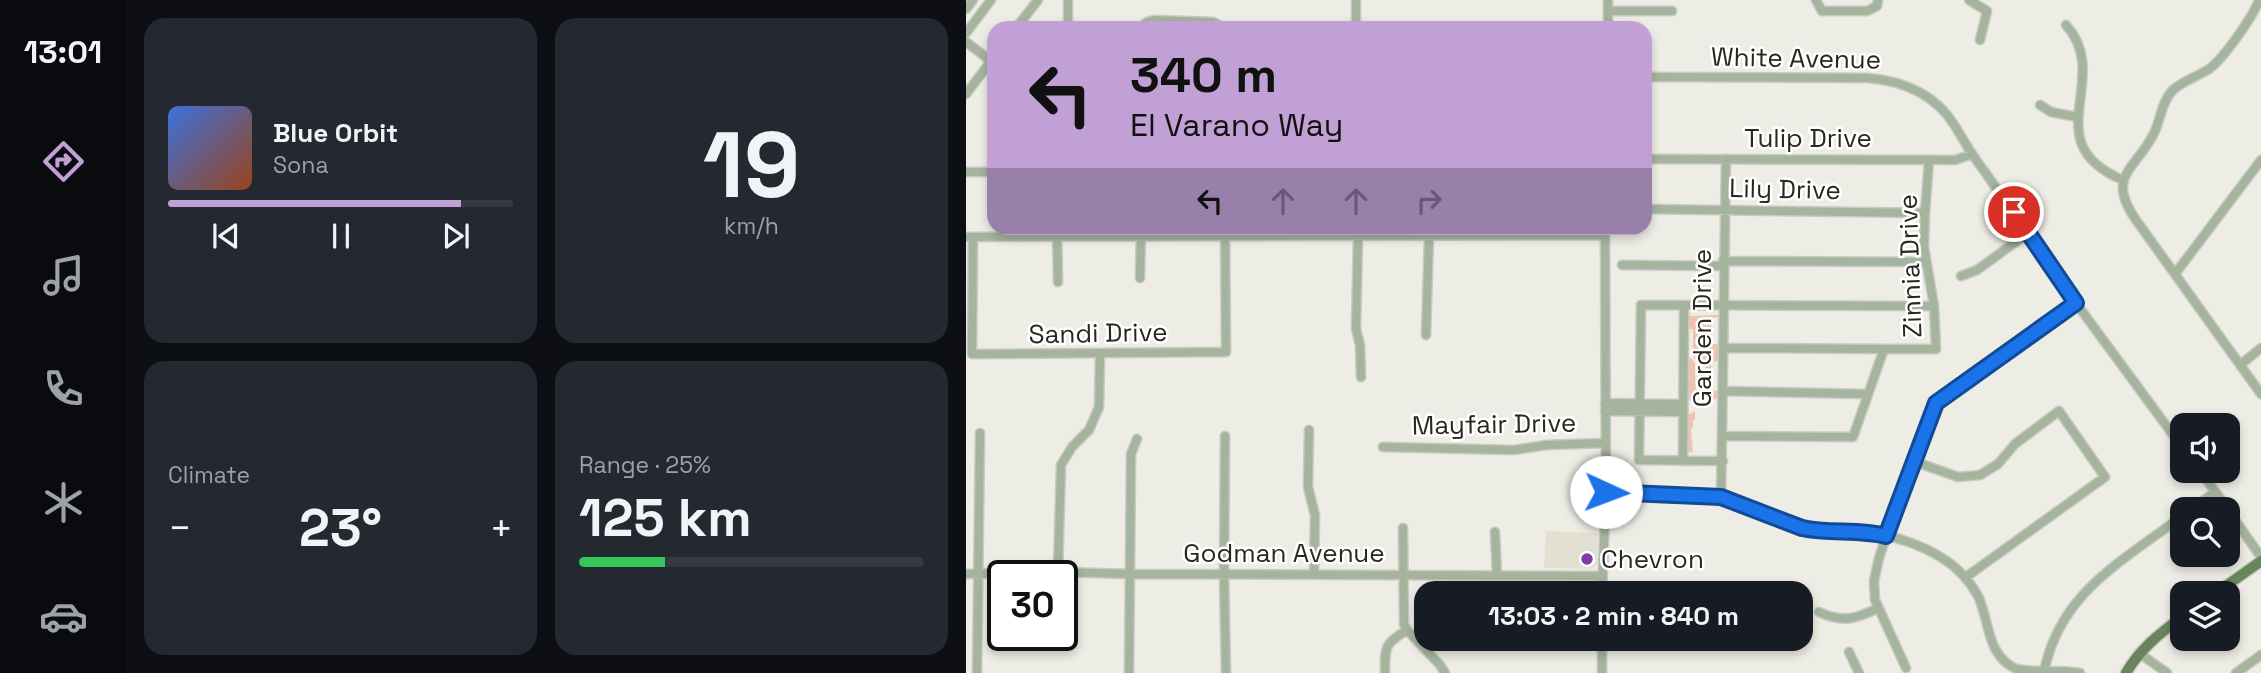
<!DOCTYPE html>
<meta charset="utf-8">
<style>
:root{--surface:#171b24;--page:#242831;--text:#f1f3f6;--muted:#9ea1a6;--line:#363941;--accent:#c0a0d5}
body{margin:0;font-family:"Space Grotesk",sans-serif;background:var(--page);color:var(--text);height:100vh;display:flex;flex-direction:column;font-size:26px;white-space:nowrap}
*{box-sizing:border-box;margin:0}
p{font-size:23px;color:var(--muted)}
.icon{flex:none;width:38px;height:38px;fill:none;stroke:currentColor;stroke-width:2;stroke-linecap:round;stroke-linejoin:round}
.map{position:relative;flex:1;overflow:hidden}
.drawer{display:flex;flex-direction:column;gap:18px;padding:18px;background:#0d0f14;width:840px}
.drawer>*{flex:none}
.top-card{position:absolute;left:21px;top:21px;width:665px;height:214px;border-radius:21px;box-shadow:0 4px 10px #0003;background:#c0a0d5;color:#111;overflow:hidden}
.tools{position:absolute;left:1204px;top:413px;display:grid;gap:14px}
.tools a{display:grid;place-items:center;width:70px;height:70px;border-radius:14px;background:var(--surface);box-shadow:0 4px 10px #0003;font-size:35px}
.speed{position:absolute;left:21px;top:560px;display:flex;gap:14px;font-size:35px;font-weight:700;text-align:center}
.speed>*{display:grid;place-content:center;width:91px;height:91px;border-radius:50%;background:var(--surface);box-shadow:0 4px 10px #0003;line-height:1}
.speed .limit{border:4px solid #111;border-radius:10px;background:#fff;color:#111}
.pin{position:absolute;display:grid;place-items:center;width:60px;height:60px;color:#fff;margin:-30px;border:4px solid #fff;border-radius:50%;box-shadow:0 2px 7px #0007}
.me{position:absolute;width:77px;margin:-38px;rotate:92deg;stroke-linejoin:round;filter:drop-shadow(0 0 5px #0008)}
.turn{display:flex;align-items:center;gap:24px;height:147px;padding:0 28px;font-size:32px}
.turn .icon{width:91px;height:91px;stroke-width:2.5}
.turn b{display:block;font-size:49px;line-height:60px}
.lanes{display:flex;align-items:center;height:66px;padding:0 28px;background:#0003;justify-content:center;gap:35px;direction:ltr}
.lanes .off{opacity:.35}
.big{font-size:52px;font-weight:700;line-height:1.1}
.drawer .tile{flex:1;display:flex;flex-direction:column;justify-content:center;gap:10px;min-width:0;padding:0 24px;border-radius:21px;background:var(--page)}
.drawer .dial{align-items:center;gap:0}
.dial b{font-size:91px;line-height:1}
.song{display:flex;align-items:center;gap:21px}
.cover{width:84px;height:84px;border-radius:10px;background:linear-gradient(135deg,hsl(220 70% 55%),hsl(20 70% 35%))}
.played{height:7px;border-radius:4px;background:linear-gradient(90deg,var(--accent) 85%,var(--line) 85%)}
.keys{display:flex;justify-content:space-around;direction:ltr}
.heat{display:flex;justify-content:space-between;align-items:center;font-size:38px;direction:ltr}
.charge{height:10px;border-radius:5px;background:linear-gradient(90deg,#34c759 25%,var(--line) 0)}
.drawer .tiles{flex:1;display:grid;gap:18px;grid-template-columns:repeat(2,1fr)}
.trip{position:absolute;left:448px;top:581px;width:399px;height:70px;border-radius:21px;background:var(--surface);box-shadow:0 4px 10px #0003;font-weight:700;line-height:70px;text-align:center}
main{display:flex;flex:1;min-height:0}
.menu{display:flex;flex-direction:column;width:126px;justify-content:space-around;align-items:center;background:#090b0e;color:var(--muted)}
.menu .icon{width:49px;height:49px}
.menu .active{color:var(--accent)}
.menu b{font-size:32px;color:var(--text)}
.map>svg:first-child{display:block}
</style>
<main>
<nav class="menu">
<b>13:01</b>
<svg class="icon active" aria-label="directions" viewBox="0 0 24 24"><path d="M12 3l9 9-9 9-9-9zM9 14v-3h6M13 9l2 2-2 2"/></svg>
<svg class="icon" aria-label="music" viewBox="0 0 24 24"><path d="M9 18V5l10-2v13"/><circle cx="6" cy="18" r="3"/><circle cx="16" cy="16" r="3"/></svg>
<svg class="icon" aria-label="phone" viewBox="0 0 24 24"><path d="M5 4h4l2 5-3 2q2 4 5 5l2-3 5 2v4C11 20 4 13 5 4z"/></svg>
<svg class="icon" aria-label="climate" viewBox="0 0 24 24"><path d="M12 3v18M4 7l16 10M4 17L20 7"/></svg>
<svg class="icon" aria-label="car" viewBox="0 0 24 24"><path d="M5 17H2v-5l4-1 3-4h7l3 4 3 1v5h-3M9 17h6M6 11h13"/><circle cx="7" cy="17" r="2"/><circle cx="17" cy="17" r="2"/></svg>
</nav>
<section class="drawer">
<div class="tiles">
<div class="tile">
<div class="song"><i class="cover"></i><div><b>Blue Orbit</b><p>Sona</p></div></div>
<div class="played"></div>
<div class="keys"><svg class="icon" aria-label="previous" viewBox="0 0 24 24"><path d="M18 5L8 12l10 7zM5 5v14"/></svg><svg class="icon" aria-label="pause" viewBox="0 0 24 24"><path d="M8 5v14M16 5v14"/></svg><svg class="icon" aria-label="next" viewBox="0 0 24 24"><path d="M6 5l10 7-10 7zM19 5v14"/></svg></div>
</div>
<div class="tile dial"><b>19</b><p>km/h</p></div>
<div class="tile"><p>Climate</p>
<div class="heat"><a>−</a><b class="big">23°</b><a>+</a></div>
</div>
<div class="tile"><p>Range · 25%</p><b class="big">125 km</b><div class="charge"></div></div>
</div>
</section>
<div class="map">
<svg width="1295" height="673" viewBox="0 0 1295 673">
<rect width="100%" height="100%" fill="#edede5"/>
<path fill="#e1e0d1" d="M580 531 632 533 631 565 625 569 578 568Z
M605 581 626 582 631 589V593H605Z"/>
<path fill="#efc3b2" d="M721 312H724V316L752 315V317L745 318 746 344H752V361L745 362V390L752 391 751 399H747V393H733L736 379 733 378V373L739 372V365L732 364 727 356V329H722Z
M721 358 726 359 729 363 730 404 721 399Z
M729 411V420H727V428L725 429 727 452H721L722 415Z"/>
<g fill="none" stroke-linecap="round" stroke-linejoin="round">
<defs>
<path id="minor" d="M390 0V28
M642 0V28
M850 0 856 11H901L911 6 912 0
M1003 0 1021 11 1014 40
M1293 0C1287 17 1257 59 1243 69 1231 77 1216 81 1206 91 1196 102 1195 117 1189 131 1172 169 1138 174 1170 220L1295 394
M0 9 7 0
M642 11H706
M1100 25C1148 78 1068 143 1157 180
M50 28 72 0
M102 28V0
M174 28 181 22 188 20 247 22 258 28
M0 33 25 0
M0 42 25 61 0 94
M679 77 902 78C938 81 970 95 989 126 999 143 1007 157 1019 172L1110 303 1216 447
M1074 105 1085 112 1111 117
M679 159 989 160 1004 155
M0 172H28
M679 209 959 213
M91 228 92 282
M0 237 639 235
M7 237 6 354 260 352 259 228
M392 237 390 329 394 345 395 377
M757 261 959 262
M656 265 757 266
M1209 274 1295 160
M995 276 1011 270 1062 233
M174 278 175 228
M460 335 463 237
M757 348 918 349
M1274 365 1295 348
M757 391 901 394
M639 403 717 404
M639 411 717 412
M343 430 342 487 349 515 348 574
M259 436 258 574 260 673
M757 436 887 437 918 349H970L968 306 958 247 959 213 963 160
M417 447 548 450 581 445 639 443
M717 461 718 306
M757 461 673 460 675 305 968 306
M947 461 992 477 1014 475 1032 464 1049 444 1093 411 1139 477 1000 577
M1234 471 1262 509
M640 492 755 497 836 528C859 533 883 529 905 532 928 536 956 545 976 558 991 567 1003 580 1012 596 1024 621 1020 655 1050 669 1069 673 1093 669 1114 673
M755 497 760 159
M1226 509 1249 492
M1262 510 1295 557
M437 528 438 624 441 630 474 665 479 673
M529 532 531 576
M92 572 95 465 106 447 123 430 133 407 134 354
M0 574 92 572 165 574 636 576
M636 593 640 492 639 228
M853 612C876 623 890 619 912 608
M636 639V673
M883 652 893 673
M1173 653 1201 673
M940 668 909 600 908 581 913 558 934 496 970 403 1110 303
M1078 672C1094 592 1156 562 1216 516
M11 673 14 433
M163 673 165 454 171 439
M419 673C419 647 418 644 441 630
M1270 673 1295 655"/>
<path id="major" d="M1250 593 1295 561
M1160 673C1174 649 1194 633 1216 617"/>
</defs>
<use href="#minor" stroke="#c9c9c2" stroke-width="11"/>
<use href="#major" stroke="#c9c9c2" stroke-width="13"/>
<use href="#minor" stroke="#a4b49d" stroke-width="8"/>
<use href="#major" stroke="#68855b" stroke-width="10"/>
</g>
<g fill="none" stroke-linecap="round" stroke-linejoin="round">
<defs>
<path id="route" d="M640 492 755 497 836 528C864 534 893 529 920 536L970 403 1110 303 1048 212"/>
</defs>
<use href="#route" stroke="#114b97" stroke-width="18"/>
<use href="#route" stroke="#1a73e8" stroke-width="12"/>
</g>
<circle fill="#833aad" stroke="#fffffe" stroke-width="2.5" cx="621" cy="559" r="7"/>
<g text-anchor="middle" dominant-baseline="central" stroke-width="5" stroke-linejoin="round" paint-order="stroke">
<g font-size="26" fill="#272724" stroke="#fffffe">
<text transform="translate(830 58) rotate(1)">White Avenue</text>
<text x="842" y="138">Tulip Drive</text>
<text transform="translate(819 189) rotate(1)">Lily Drive</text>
<text transform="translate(944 266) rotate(-92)">Zinnia Drive</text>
<text transform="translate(736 328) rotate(-90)">Garden Drive</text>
<text transform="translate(132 333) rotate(-1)">Sandi Drive</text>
<text transform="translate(528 424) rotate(-1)">Mayfair Drive</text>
<text x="318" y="553">Godman Avenue</text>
</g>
<g font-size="26" fill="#272724" stroke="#fffffe" text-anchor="start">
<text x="635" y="559">Chevron</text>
</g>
</g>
</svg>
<div class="tools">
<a><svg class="icon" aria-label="sound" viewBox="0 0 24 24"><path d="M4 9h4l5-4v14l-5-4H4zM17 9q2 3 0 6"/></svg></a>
<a><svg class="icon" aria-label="search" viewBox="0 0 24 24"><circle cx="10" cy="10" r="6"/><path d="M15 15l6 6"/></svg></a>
<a><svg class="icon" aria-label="layers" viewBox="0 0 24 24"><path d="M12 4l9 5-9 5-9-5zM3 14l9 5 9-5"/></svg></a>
</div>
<div class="speed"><div class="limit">30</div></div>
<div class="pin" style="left:1048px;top:212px;background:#d93025"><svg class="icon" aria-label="arrive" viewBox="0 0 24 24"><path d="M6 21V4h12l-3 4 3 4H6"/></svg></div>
<svg class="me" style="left:640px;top:492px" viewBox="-20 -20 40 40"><circle r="19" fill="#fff"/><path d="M0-13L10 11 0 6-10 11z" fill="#1a73e8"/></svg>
<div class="trip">13:03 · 2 min · 840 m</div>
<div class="top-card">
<div class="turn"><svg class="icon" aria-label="left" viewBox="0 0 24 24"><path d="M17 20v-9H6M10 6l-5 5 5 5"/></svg><div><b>340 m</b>El Varano Way</div></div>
<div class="lanes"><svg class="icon" aria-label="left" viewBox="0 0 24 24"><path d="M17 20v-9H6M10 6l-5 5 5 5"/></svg><svg class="icon off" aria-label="ahead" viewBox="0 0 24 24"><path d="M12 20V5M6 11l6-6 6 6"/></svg><svg class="icon off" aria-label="ahead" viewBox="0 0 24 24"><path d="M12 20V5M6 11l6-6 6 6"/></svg><svg class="icon off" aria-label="right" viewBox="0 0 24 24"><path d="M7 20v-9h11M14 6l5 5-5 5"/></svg></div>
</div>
</div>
</main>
